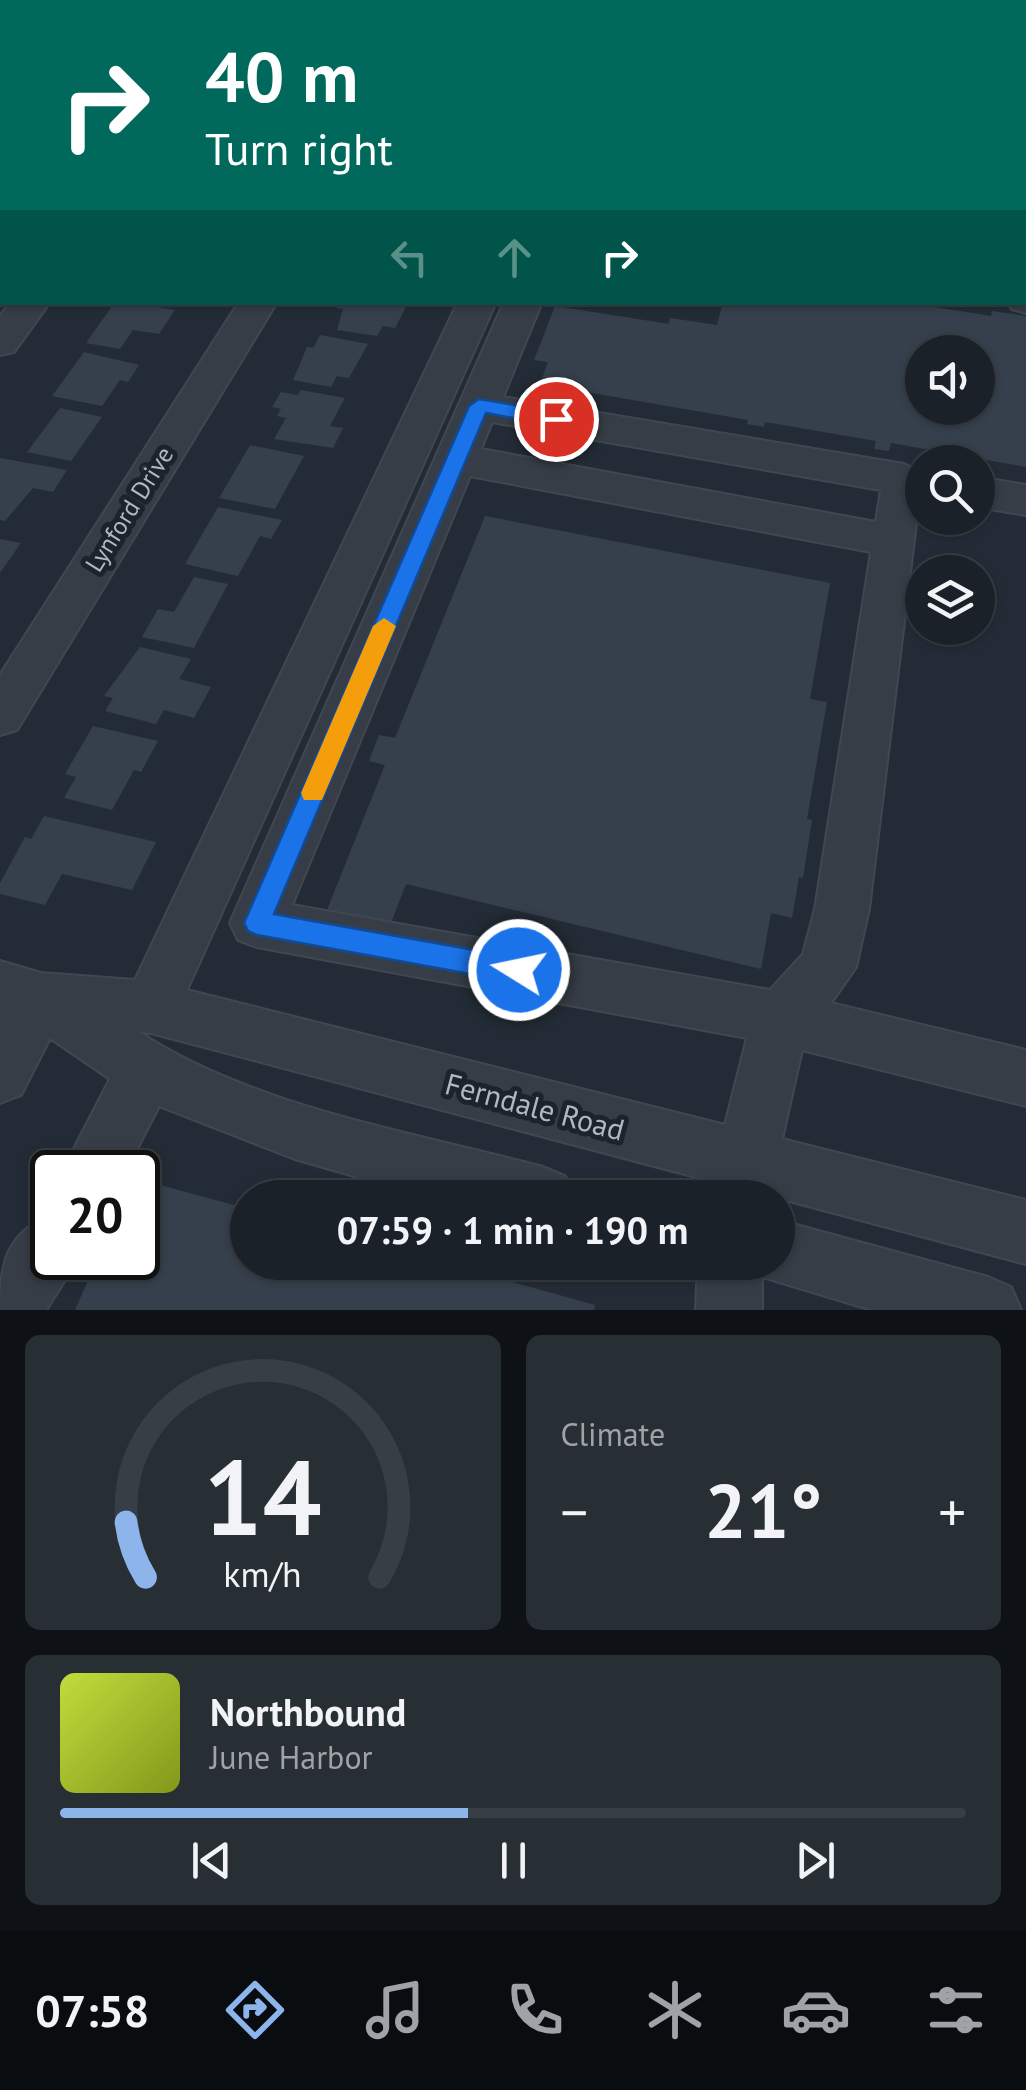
<!DOCTYPE html>
<meta charset="utf-8">
<style>
:root{--surface:#1a2128;--page:#272e34;--text:#f1f3f6;--muted:#9fa3a8;--line:#383e45;--accent:#8eb5eb}
body{margin:0;font-family:"PT Sans",sans-serif;background:var(--page);color:var(--text);height:100vh;display:flex;flex-direction:column;font-size:38px;white-space:nowrap}
*{box-sizing:border-box;margin:0}
p{font-size:32px;color:var(--muted)}
.icon{flex:none;width:55px;height:55px;fill:none;stroke:currentColor;stroke-width:2;stroke-linecap:round;stroke-linejoin:round}
.map{position:relative;height:1310px;overflow:hidden}
.panel{display:flex;flex-direction:column;gap:25px;padding:25px;background:#0e1216;flex:1}
.panel>*{flex:none}
.hud{position:absolute;left:0px;top:0px;width:1028px;height:305px;box-shadow:0 2px 8px #0004,0 0 0 2px var(--line);background:#00695c;color:#fff;overflow:hidden}
.buttons{position:absolute;left:905px;top:335px;display:grid;gap:20px}
.buttons a{display:grid;place-items:center;width:90px;height:90px;border-radius:50%;background:var(--surface);box-shadow:0 2px 8px #0004,0 0 0 2px var(--line);font-size:50px}
.speed{position:absolute;left:30px;top:1150px;display:flex;gap:20px;font-size:50px;font-weight:700;text-align:center}
.speed>*{display:grid;place-content:center;width:130px;height:130px;border-radius:50%;background:var(--surface);box-shadow:0 2px 8px #0004,0 0 0 2px var(--line);line-height:1}
.speed .limit{border:5px solid #111;border-radius:15px;background:#fff;color:#111}
.pin{position:absolute;display:grid;place-items:center;width:85px;height:85px;color:#fff;margin:-42px;border:5px solid #fff;border-radius:50%;box-shadow:0 2px 10px #0007}
.me{position:absolute;width:110px;margin:-55px;rotate:280deg;stroke-linejoin:round;filter:drop-shadow(0 0 8px #0008)}
.turn{display:flex;align-items:center;gap:35px;height:210px;padding:0 40px;font-size:45px}
.turn .icon{width:130px;height:130px;stroke-width:2.5}
.turn b{display:block;font-size:70px;line-height:85px}
.lanes{display:flex;align-items:center;height:95px;padding:0 40px;background:#0003;justify-content:center;gap:50px;direction:ltr}
.lanes .off{opacity:.35}
.big{font-size:75px;font-weight:700;line-height:1.1}
.panel .tile{flex:1;display:flex;flex-direction:column;justify-content:center;gap:15px;min-width:0;padding:0 35px;border-radius:15px;background:var(--page)}
.panel .dial{align-items:center;gap:0}
.dial svg{height:260px;overflow:visible;fill:none;stroke:var(--line);stroke-width:7;stroke-linecap:round;text-anchor:middle}
.dial text{fill:var(--text);stroke:none}
.song{display:flex;align-items:center;gap:30px}
.cover{width:120px;height:120px;border-radius:15px;background:linear-gradient(135deg,hsl(70 70% 55%),hsl(70 70% 35%))}
.played{height:10px;border-radius:5px;background:linear-gradient(90deg,var(--accent) 45%,var(--line) 45%)}
.keys{display:flex;justify-content:space-around;direction:ltr}
.heat{display:flex;justify-content:space-between;align-items:center;font-size:55px;direction:ltr}
.panel .tiles{flex:1;display:grid;gap:25px;grid-template-columns:1fr 1fr}
.tile:last-child{grid-column:span 2}
.trip{position:absolute;left:230px;top:1180px;width:565px;height:100px;border-radius:50px;background:var(--surface);box-shadow:0 2px 8px #0004,0 0 0 2px var(--line);font-weight:700;line-height:100px;text-align:center}
.dock{display:flex;height:160px;justify-content:space-around;align-items:center;background:#0a0d10;color:var(--muted)}
.dock .icon{width:70px;height:70px}
.dock .active{color:var(--accent)}
.dock b{font-size:45px;color:var(--text)}
.map>svg:first-child{display:block}
</style>
<div class="map">
<svg width="1026" height="1310" viewBox="0 0 1026 1310">
<rect width="100%" height="100%" fill="#232c36"/>
<path fill="#36404c" fill-rule="evenodd" d="M115 302H129L175 310 159 334 133 330 120 349 86 343Z
M339 302H403L408 303 395 328 383 326 377 336 337 330 343 309 336 308Z
M723 302H902L991 316 992 311 1026 316V467L891 443 889 451 874 449 876 441 765 422 764 427 747 424 748 420 540 384 548 362 534 360 555 306 669 324 670 318 717 325ZM922 352H978V408H922Z
M320 335 368 344 349 378 337 376 331 387 293 380 307 347 313 348Z
M84 352 139 365 128 382 120 380 102 406 52 396Z
M301 390 345 398 330 426 343 428 333 448 274 439 286 418 277 416 281 409 272 407 281 392 298 395Z
M60 408 102 417 71 461 27 452Z
M250 445 304 456 275 509 219 498Z
M0 458 67 470 53 492 33 488 5 521 0 520Z
M218 507 282 520 271 539 260 536 238 576 185 564Z
M485 516 830 583 810 699 827 702 807 819 812 820 803 878 799 877 792 918 771 913 761 969 406 884 386 936 323 920 385 765 369 761 379 735 395 738Z
M0 539 21 543 0 573Z
M194 577 228 584 194 648 142 637 158 609 174 612Z
M140 647 191 659 179 679 211 687 194 718 164 710 156 724 105 711 113 698 104 696Z
M93 726 158 741 141 772 134 770 112 810 64 798 76 777 65 774Z
M44 816 156 842 132 890 62 874 45 905 0 894V883L25 837 31 839Z
M138 1179 248 1209V1262H440L595 1305 594 1310H75L98 1258H138Z"/>
<g fill="none" stroke-linecap="round" stroke-linejoin="round">
<defs>
<path id="minor" d="M608 0H657L658 2H610Z
M0 6H2V24H0Z
M1025 43H1026V61H1025Z
M2 90V111L0 112V91Z
M1025 143H1026V163H1025Z
M1025 289 1026 313 1012 309 1007 302H1025Z
M11 302H50L14 352 0 355V316Z
M239 302H277L17 730 0 735V675Z
M458 302H496L187 990 725 1125 747 1038 257 947 238 940 230 923 504 302H542L503 397 904 464 922 474 869 909 856 967 831 1003 1026 1050V1106L802 1050 782 1139 1026 1200V1264L778 1198H707L711 1181 151 1033 139 1032C253 1107 412 1132 543 1167L565 1176 574 1198H431L295 1159 159 1106 125 1172H62L110 1079 50 1038 21 1095 0 1103V961L41 973 135 980ZM492 422 881 490 876 522 481 449ZM470 476 871 552 815 909 803 954 770 990 292 905Z
M978 477 1026 485V515L978 507Z
M52 1214V1258H79L46 1310H0C0 1264 6 1233 52 1214Z
M778 1220 988 1277 1011 1287 1021 1310H872L762 1277V1310H696L698 1262H778Z"/>
</defs>
<use href="#minor" stroke="#404750" stroke-width="4"/>
<use href="#minor" fill="#363d46" fill-rule="evenodd"/>
</g>
<path fill="#1a73e8" stroke="#114b97" stroke-width="2.5" d="M479 399 556 412 566 419 556 426 486 413 274 914 519 958 529 962 533 970 529 979 519 983 257 935 248 931 244 923 469 406Z"/>
<path fill="#f59e0b" d="M384 618 396 626 325 793 322 800H304L301 793 373 626Z"/>
<g text-anchor="middle" dominant-baseline="central" stroke-width="10" stroke-linejoin="round" paint-order="stroke">
<g font-size="25" fill="#b1b8c3" stroke="#1c232b">
<text transform="translate(129 509) rotate(-58)">Lynford Drive</text>
</g>
<g font-size="30" fill="#b1b8c3" stroke="#1c232b">
<text transform="translate(535 1106) rotate(15)">Ferndale Road</text>
</g>
</g>
</svg>
<div class="buttons">
<a><svg class="icon" aria-label="sound" viewBox="0 0 24 24"><path d="M4 9h4l5-4v14l-5-4H4zM17 9q2 3 0 6"/></svg></a>
<a><svg class="icon" aria-label="search" viewBox="0 0 24 24"><circle cx="10" cy="10" r="6"/><path d="M15 15l6 6"/></svg></a>
<a><svg class="icon" aria-label="layers" viewBox="0 0 24 24"><path d="M12 4l9 5-9 5-9-5zM3 14l9 5 9-5"/></svg></a>
</div>
<div class="speed"><div class="limit">20</div></div>
<div class="pin" style="left:556px;top:419px;background:#d93025"><svg class="icon" aria-label="arrive" viewBox="0 0 24 24"><path d="M6 21V4h12l-3 4 3 4H6"/></svg></div>
<svg class="me" style="left:519px;top:970px" viewBox="-20 -20 40 40"><circle r="17" fill="#1a73e8" stroke="#fff" stroke-width="3"/><path d="M0-11L8 9 0 5-8 9z" fill="#fff"/></svg>
<div class="trip">07:59 · 1 min · 190 m</div>
<div class="hud">
<div class="turn"><svg class="icon" aria-label="right" viewBox="0 0 24 24"><path d="M7 20v-9h11M14 6l5 5-5 5"/></svg><div><b>40 m</b>Turn right</div></div>
<div class="lanes"><svg class="icon off" aria-label="left" viewBox="0 0 24 24"><path d="M17 20v-9H6M10 6l-5 5 5 5"/></svg><svg class="icon off" aria-label="ahead" viewBox="0 0 24 24"><path d="M12 20V5M6 11l6-6 6 6"/></svg><svg class="icon" aria-label="right" viewBox="0 0 24 24"><path d="M7 20v-9h11M14 6l5 5-5 5"/></svg></div>
</div>
</div>
<section class="panel">
<div class="tiles">
<div class="tile dial"><svg viewBox="0 0 100 80">
<path d="M14 69A42 42 0 1 1 86 69"/>
<path d="M14 69A42 42 0 0 1 8 52" stroke="#8eb5eb"/>
<text x="50" y="56" font-size="32" font-weight="700">14</text>
<text x="50" y="72" font-size="11">km/h</text>
</svg></div>
<div class="tile"><p>Climate</p>
<div class="heat"><a>−</a><b class="big">21°</b><a>+</a></div>
</div>
<div class="tile">
<div class="song"><i class="cover"></i><div><b>Northbound</b><p>June Harbor</p></div></div>
<div class="played"></div>
<div class="keys"><svg class="icon" aria-label="previous" viewBox="0 0 24 24"><path d="M18 5L8 12l10 7zM5 5v14"/></svg><svg class="icon" aria-label="pause" viewBox="0 0 24 24"><path d="M8 5v14M16 5v14"/></svg><svg class="icon" aria-label="next" viewBox="0 0 24 24"><path d="M6 5l10 7-10 7zM19 5v14"/></svg></div>
</div>
</div>
</section>
<nav class="dock">
<b>07:58</b>
<svg class="icon active" aria-label="directions" viewBox="0 0 24 24"><path d="M12 3l9 9-9 9-9-9zM9 14v-3h6M13 9l2 2-2 2"/></svg>
<svg class="icon" aria-label="music" viewBox="0 0 24 24"><path d="M9 18V5l10-2v13"/><circle cx="6" cy="18" r="3"/><circle cx="16" cy="16" r="3"/></svg>
<svg class="icon" aria-label="phone" viewBox="0 0 24 24"><path d="M5 4h4l2 5-3 2q2 4 5 5l2-3 5 2v4C11 20 4 13 5 4z"/></svg>
<svg class="icon" aria-label="climate" viewBox="0 0 24 24"><path d="M12 3v18M4 7l16 10M4 17L20 7"/></svg>
<svg class="icon" aria-label="car" viewBox="0 0 24 24"><path d="M5 17H2v-5l4-1 3-4h7l3 4 3 1v5h-3M9 17h6M6 11h13"/><circle cx="7" cy="17" r="2"/><circle cx="17" cy="17" r="2"/></svg>
<svg class="icon" aria-label="filters" viewBox="0 0 24 24"><path d="M4 7h16M4 17h16"/><circle cx="9" cy="7" r="2"/><circle cx="15" cy="17" r="2"/></svg>
</nav>
